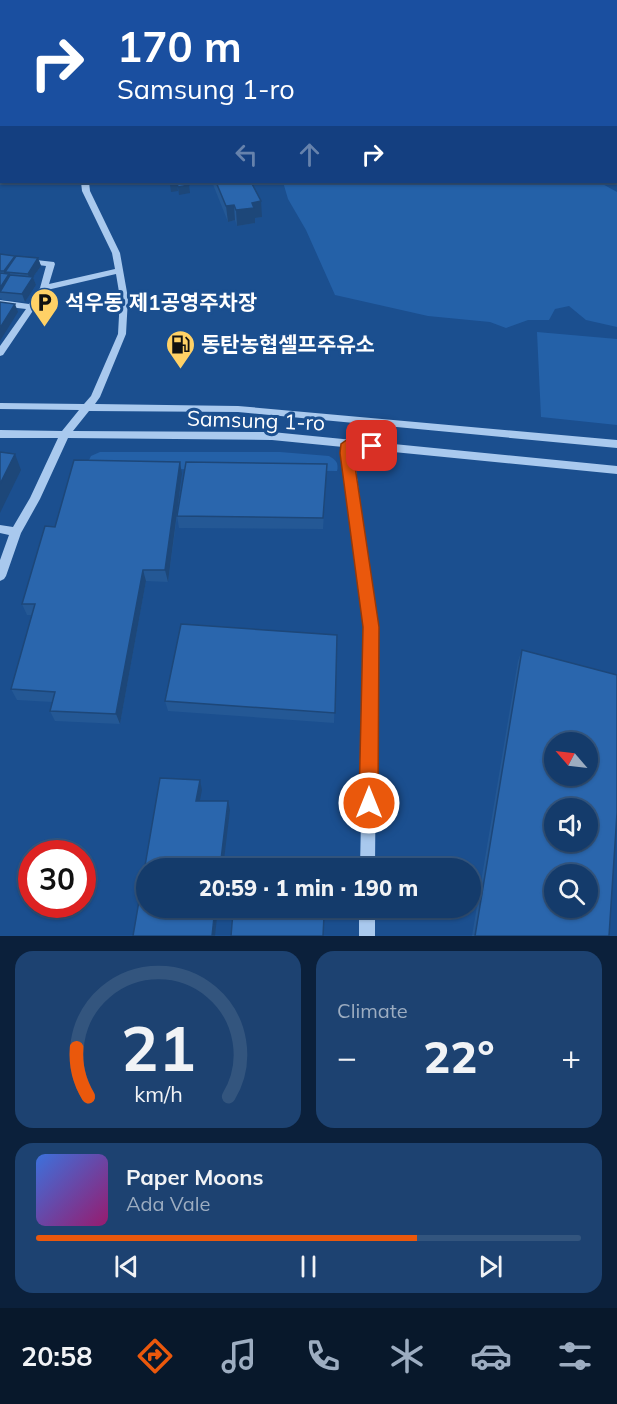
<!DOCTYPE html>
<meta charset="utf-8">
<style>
:root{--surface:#143b6b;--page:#1d4271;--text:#f1f3f6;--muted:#9dadc1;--line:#33557e;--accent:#ea580c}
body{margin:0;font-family:Mulish,"Noto Sans KR",sans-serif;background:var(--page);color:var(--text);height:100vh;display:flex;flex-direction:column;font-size:22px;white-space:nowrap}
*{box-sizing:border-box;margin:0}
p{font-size:20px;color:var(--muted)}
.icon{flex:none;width:33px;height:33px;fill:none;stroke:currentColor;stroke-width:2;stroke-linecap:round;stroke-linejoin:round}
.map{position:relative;height:936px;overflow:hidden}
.side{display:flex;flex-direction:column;gap:15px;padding:15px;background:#0b203b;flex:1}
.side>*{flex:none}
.top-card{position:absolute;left:0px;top:0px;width:618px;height:183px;box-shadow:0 2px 4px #0004,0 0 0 2px var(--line);background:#1a4fa0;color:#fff;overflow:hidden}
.needle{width:39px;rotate:298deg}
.buttons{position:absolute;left:544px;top:732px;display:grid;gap:12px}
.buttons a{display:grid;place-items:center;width:54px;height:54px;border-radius:50%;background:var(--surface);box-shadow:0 2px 4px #0004,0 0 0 2px var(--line);font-size:30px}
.speed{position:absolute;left:18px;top:840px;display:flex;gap:12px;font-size:30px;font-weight:700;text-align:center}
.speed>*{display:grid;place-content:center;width:78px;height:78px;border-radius:50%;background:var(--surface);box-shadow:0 2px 4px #0004,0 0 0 2px var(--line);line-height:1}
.speed .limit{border:9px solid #d22;background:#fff;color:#111}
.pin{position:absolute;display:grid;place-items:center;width:51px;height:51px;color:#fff;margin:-26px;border-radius:12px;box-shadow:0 3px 9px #0006}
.me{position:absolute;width:66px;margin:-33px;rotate:0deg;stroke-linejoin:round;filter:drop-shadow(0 0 4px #0008)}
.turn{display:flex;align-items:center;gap:21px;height:126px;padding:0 18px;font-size:27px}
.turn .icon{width:78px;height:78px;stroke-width:2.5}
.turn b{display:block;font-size:42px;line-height:51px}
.lanes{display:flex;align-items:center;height:57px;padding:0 18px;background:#0003;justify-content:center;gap:30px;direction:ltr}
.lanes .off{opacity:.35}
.big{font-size:45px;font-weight:800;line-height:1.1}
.side .card{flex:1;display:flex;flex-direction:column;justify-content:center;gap:9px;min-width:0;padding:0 21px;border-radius:18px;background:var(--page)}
.side .dial{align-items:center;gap:0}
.dial svg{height:156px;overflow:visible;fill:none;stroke:var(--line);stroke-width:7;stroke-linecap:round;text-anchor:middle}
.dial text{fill:var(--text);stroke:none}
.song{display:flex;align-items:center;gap:18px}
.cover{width:72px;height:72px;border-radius:9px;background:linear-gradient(135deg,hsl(220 70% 55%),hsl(320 70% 35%))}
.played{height:6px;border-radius:3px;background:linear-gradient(90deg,var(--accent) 70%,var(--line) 70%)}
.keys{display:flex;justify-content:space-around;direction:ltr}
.heat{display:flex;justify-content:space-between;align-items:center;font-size:33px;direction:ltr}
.side .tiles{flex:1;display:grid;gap:15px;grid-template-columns:1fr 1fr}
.card:last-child{grid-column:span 2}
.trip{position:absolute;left:136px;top:858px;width:345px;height:60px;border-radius:30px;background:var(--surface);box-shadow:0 2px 4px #0004,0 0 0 2px var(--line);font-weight:800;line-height:60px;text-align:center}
.tabs{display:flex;height:96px;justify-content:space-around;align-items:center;background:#08182b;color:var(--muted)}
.tabs .icon{width:42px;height:42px}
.tabs .on{color:var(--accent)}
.tabs b{font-size:27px;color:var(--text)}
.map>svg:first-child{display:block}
</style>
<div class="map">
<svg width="617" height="936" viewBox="0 0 617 936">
<rect width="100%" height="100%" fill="#1b4f8f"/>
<path fill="#2461a8" d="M283 182H599L617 192V327L586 320 569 306 555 309 549 320H528L506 328 490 322 428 316 335 295 306 230 288 199Z
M537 332 617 339V425L541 417Z
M100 452H280L329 456C336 460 339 463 337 471L85 468 91 456Z"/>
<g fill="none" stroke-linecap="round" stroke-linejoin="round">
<path fill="#a9c9ee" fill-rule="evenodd" d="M59 0H68L56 2Z
M314 0H320L321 2H316Z
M0 13H2V17H0Z
M0 93H2V98L0 97Z
M616 178 617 182H613H616Z
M81 182H89L90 191 120 253 128 298 126 334 100 397 95 404 238 406 617 440V448L238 412 89 411 73 431 272 432 617 466V474L353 448 377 627 375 868H360L365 627 342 453 343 447 272 440 68 438 40 499 21 533 6 576 4 579 0 581V560L9 535 0 533V525L13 527 30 498 58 438H0V430L62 431 79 410 0 409V403L84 404 91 396 118 334 120 298 116 274 47 290 3 355 0 356V346L26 309 0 306V300L29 304 40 288 46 266 0 260V256L54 262 55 264 49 284 115 269 112 253 82 191Z
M359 908H375V936H359Z"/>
<path fill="#f0f6ff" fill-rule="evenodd" d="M200 0H215L214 2Z
M224 0H237L222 2Z
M252 0H265L250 2Z"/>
<path fill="#fff" fill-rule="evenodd" d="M273 0H299L272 2Z
M0 41H2V47H0Z"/>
</g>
<path fill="#245895" d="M212 182H251L262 217 255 218V223L237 226 235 220 228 222Z
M0 254 15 257 38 258 41 266 33 277 36 285 25 302 2 300 1 298 0 299Z
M327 464 323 529 179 528 177 516 168 582 146 581 120 724 55 721 50 711 52 702 17 700 11 689 32 615H27L22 604 182 474 177 516Z
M337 635 334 723 168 711 165 701Z
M522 650 609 936H472L518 661Z"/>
<path fill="#1d4779" d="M177 183 178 191 171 192 170 184Z
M189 185 190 193 179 195 178 187Z
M261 201 262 217 255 218V223L237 226 236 210 252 203Z
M234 205 235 220 228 222 226 206Z
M15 256 17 264 5 272 7 277 9 274 12 282 0 292V288L6 279 4 271Z
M38 258 41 266 33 277 36 285 25 302 22 294 30 282 28 274Z
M15 304 18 312 0 341V328Z
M15 454 21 470 0 513V484Z
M180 462 182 474 168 582 165 570Z
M143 570 146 581 120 724 116 714Z
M200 780 202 790 198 810 196 801Z
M228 801 230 810 223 868H220Z
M215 908H218L215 936H212Z"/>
<path fill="#2a66ad" stroke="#1d4779" stroke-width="1.5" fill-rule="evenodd" d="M169 182H188L189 185 178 187 177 183 170 184Z
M216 182H251L261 201 252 203 254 208 236 210 234 205 226 206Z
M0 254 15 256 4 271H0Z
M16 256 38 258 28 274 5 272Z
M0 273 9 274 0 288Z
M10 275 33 277 22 294 0 292Z
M0 302 15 304 0 328Z
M0 452 15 454 0 484Z
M74 460 180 462 165 570H143L116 714 50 711 55 692 11 689 35 604H22L45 526 55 527Z
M186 462 327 464 323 518 177 516Z
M181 624 337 635 335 713 165 701Z
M522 650 617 675V813L609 936H475ZM555 742H588V776H555ZM555 808H588V842H555ZM555 874H588V908H555Z
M160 778 200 780 196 801H228L220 868H147V908H215L212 936H133Z
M233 912 324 916 323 936H231Z"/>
<path fill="#ea580c" stroke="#983908" stroke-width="1.5" d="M348 439 372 441 378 446 372 451 354 449 353 453 379 627 378 803 375 809 369 812 362 809 359 803 363 627 340 453 341 444Z"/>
<defs>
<symbol id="parking-pin" viewBox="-11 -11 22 30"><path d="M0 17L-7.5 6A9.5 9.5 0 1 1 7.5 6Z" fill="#ffd166" stroke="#1b4f8f"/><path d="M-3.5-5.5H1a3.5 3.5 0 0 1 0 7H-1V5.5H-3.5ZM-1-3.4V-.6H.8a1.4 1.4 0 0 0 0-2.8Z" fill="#111"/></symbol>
<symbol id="fuel-pin" viewBox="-11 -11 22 30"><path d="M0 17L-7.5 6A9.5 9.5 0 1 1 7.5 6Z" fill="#ffd166" stroke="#1b4f8f"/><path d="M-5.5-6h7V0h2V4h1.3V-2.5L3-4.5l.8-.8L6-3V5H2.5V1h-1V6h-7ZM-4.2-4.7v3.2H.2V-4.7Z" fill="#111"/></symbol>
</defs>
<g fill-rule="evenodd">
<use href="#parking-pin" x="28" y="286" width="33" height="45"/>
<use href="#fuel-pin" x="164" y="328" width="33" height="45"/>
</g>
<g text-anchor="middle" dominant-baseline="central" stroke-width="6" stroke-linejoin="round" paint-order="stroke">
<g font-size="21" font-weight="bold" fill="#fff" stroke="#1b4f8f" text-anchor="start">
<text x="65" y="302">석우동 제1공영주차장</text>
<text x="201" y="344">동탄농협셀프주유소</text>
</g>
<g font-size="21" fill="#fff" stroke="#1b4f8f">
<text transform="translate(256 420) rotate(2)">Samsung 1-ro</text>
</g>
</g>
</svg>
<div class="buttons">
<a><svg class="needle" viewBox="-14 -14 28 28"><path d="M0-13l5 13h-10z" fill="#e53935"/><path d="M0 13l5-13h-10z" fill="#9dadc1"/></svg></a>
<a><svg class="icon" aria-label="sound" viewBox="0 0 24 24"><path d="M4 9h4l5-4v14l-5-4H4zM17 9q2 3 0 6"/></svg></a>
<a><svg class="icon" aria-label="search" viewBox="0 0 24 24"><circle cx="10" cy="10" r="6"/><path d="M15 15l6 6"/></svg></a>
</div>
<div class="speed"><div class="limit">30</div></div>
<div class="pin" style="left:372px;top:446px;background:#d93025"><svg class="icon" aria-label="arrive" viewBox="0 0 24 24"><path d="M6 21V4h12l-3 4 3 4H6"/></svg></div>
<svg class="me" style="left:369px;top:803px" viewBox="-20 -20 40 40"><circle r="17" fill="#ea580c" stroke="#fff" stroke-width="3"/><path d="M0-11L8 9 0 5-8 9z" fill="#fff"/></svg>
<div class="trip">20:59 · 1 min · 190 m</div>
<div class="top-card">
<div class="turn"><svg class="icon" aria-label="right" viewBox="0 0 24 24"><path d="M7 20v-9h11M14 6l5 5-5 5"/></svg><div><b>170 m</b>Samsung 1-ro</div></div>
<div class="lanes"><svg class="icon off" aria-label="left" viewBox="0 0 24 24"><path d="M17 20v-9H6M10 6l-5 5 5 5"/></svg><svg class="icon off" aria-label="ahead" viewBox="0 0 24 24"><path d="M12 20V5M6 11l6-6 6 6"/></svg><svg class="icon" aria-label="right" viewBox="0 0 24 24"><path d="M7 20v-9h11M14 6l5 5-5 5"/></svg></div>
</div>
</div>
<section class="side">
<div class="tiles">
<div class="card dial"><svg viewBox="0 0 100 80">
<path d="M14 69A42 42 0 1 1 86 69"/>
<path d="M14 69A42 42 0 0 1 8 44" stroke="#ea580c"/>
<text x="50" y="56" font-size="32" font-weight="700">21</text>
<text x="50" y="72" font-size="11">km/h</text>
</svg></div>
<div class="card"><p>Climate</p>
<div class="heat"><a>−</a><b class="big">22°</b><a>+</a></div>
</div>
<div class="card">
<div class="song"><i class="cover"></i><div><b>Paper Moons</b><p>Ada Vale</p></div></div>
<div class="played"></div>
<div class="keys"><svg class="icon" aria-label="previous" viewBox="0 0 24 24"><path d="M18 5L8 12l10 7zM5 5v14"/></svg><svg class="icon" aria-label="pause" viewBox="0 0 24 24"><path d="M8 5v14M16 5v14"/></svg><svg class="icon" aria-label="next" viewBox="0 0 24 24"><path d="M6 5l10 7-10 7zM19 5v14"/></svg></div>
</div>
</div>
</section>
<nav class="tabs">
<b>20:58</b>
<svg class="icon on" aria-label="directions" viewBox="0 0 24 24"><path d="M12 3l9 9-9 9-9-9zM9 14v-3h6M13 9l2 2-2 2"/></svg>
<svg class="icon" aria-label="music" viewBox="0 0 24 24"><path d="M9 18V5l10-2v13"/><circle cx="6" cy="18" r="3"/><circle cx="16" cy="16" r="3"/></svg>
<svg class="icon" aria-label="phone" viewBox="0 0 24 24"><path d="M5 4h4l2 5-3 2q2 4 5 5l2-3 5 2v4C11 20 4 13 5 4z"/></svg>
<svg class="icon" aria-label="climate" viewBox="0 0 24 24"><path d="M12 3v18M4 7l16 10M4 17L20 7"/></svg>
<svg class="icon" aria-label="car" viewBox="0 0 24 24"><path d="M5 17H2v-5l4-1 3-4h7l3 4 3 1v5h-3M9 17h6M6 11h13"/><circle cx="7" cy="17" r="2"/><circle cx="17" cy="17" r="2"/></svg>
<svg class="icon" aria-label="filters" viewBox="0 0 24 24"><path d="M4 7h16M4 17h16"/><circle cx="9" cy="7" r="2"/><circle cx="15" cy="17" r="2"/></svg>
</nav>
